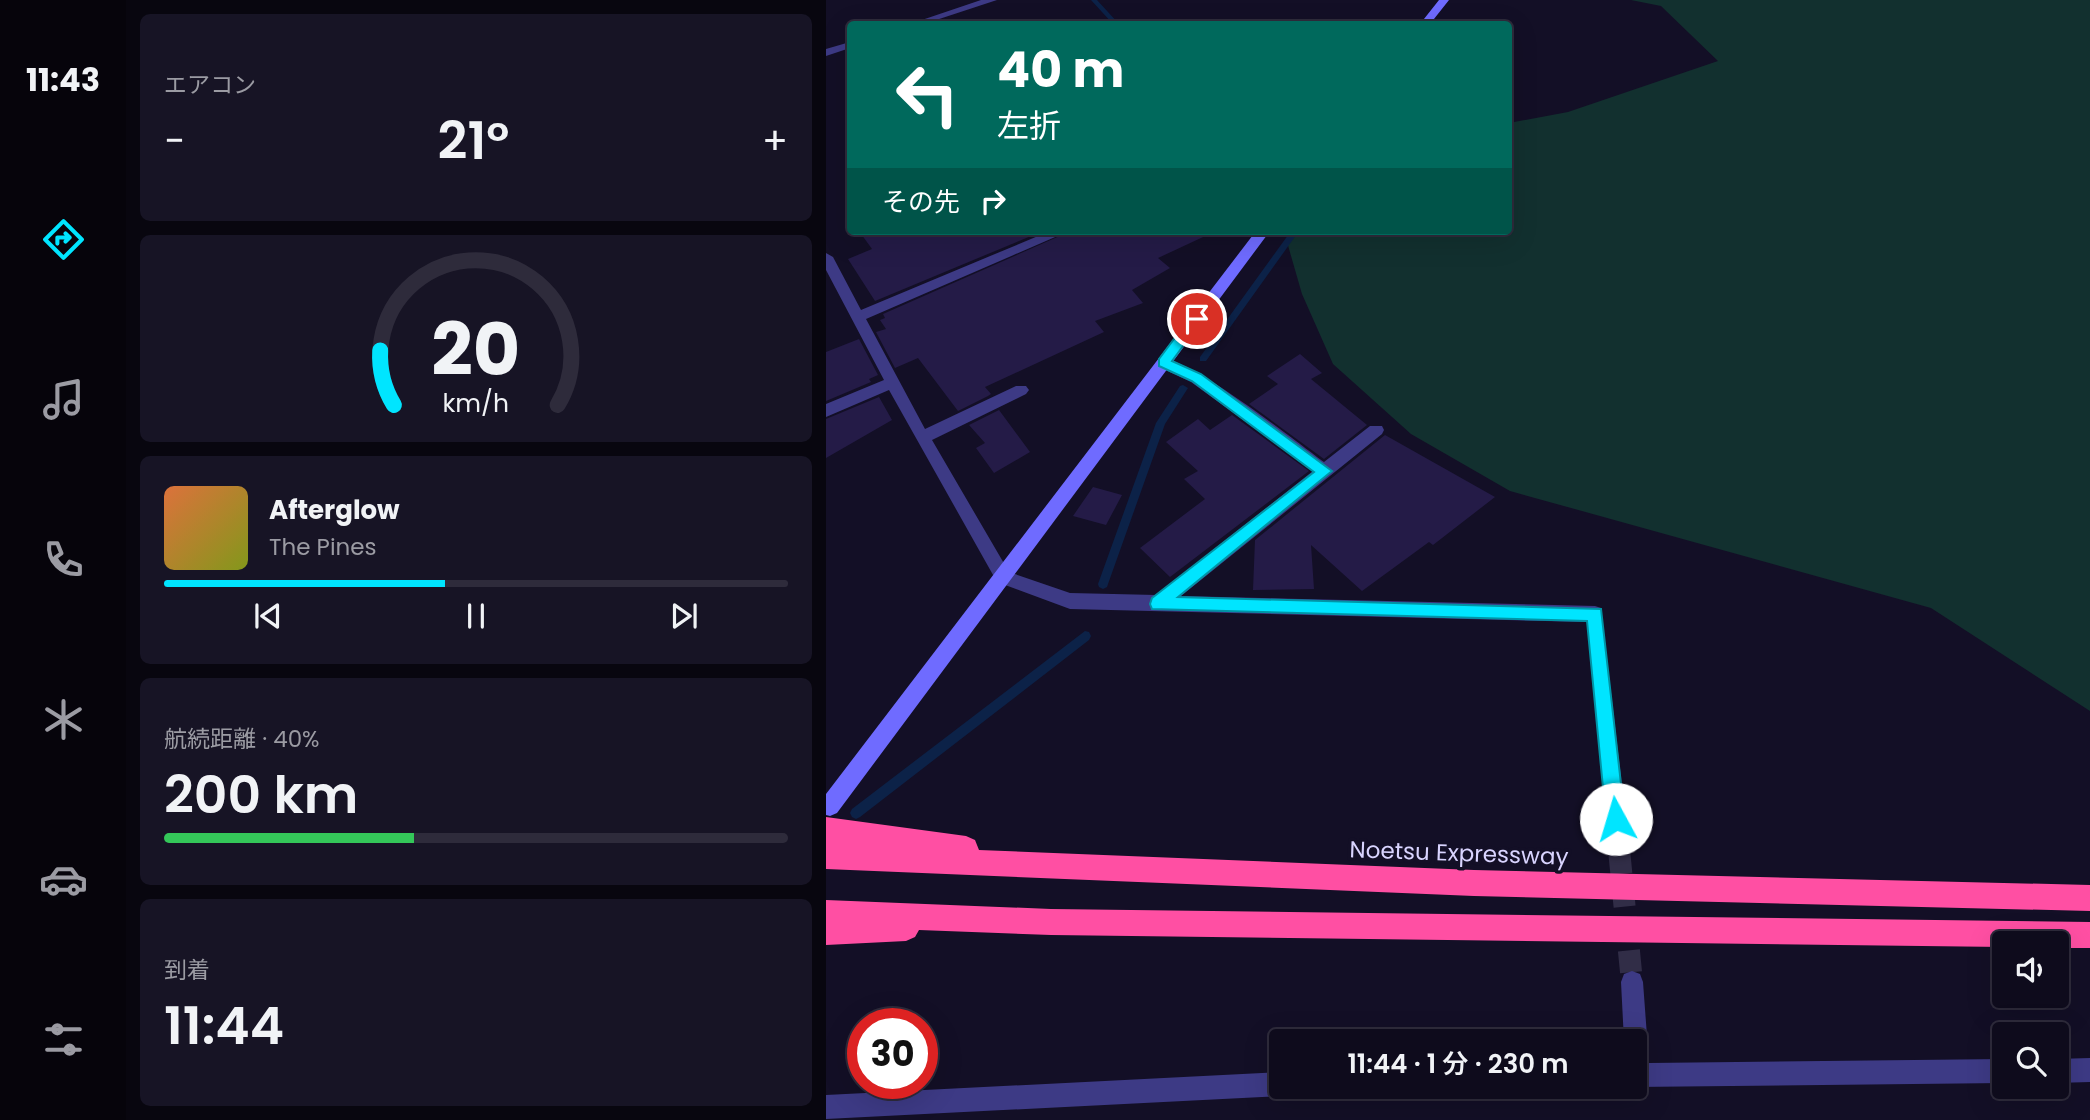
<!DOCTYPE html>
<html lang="ja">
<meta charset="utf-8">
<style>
:root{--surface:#0e0b1c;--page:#171425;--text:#f1f3f6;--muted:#9b9ba3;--line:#2e2b3b;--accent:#00e5ff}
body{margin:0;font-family:Poppins,"Noto Sans JP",sans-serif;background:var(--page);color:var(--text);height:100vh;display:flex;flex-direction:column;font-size:26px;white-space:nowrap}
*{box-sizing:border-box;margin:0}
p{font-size:23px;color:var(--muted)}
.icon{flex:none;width:38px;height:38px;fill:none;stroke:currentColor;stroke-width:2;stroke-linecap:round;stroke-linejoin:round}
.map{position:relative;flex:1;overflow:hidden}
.side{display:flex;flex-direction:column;gap:14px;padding:14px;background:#08060f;width:700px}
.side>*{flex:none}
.top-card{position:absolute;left:21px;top:21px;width:665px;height:214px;border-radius:7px;box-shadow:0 7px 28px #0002,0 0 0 2px var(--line);background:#00695c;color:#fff;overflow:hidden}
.controls{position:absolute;left:1166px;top:931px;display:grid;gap:14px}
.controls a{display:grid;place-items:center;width:77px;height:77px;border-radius:7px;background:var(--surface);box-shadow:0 7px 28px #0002,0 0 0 2px var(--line);font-size:35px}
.speed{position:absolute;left:21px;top:1008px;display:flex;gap:14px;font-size:35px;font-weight:700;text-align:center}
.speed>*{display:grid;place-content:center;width:91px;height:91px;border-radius:50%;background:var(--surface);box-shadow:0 7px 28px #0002,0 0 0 2px var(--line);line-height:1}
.speed .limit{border:10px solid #d22;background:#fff;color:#111}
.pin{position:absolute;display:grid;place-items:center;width:60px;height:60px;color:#fff;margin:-30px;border:4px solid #fff;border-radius:50%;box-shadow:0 2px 7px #0007}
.me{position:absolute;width:77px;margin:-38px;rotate:354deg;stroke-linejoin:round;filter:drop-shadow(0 0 5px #0008)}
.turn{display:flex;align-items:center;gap:24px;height:147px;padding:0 35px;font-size:32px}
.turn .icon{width:91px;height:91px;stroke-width:2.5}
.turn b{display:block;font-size:49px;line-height:60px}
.then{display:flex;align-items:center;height:66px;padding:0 35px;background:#0003;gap:14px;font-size:26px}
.big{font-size:52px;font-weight:600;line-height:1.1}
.side .widget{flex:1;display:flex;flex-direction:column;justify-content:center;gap:10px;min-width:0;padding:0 24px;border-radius:10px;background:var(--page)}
.side .dial{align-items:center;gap:0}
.dial svg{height:182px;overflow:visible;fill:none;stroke:var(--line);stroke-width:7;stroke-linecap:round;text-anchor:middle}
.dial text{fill:var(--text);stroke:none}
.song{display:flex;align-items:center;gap:21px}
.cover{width:84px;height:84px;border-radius:10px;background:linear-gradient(135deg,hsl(20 70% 55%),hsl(70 70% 35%))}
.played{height:7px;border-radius:4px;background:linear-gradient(90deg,var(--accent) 45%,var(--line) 45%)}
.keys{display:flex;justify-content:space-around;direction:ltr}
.heat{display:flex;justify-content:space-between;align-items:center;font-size:38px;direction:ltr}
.charge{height:10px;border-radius:5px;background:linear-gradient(90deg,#34c759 40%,var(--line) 0)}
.trip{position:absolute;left:443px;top:1029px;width:378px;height:70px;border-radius:7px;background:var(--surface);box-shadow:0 7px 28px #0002,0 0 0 2px var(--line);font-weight:600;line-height:70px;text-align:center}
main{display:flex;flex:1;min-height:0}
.tabs{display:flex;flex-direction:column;width:126px;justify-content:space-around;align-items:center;background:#06040b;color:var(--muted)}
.tabs .icon{width:49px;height:49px}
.tabs .active{color:var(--accent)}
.tabs b{font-size:32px;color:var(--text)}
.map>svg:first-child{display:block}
</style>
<main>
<nav class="tabs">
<b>11:43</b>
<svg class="icon active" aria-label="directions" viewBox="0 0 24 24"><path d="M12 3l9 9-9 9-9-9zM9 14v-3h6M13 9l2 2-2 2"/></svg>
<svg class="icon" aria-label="music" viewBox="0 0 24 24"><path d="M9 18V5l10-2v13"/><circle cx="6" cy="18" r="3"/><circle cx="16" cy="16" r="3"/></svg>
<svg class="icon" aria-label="phone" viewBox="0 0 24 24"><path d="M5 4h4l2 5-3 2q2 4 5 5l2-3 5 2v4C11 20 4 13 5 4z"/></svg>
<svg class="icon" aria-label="climate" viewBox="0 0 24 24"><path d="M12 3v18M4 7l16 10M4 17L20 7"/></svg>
<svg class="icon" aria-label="car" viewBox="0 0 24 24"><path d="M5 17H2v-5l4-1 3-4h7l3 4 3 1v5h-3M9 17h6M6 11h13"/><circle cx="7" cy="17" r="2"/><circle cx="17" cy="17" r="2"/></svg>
<svg class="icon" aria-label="filters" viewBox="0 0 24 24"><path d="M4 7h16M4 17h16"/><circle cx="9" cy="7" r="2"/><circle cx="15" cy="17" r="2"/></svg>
</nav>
<section class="side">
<div class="widget"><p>エアコン</p>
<div class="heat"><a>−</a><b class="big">21°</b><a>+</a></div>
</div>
<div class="widget dial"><svg viewBox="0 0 100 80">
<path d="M14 69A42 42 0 1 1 86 69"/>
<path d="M14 69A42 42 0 0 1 8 45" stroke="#00e5ff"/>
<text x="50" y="56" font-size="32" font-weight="700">20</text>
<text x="50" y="72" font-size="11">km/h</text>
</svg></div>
<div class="widget">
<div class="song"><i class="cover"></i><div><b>Afterglow</b><p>The Pines</p></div></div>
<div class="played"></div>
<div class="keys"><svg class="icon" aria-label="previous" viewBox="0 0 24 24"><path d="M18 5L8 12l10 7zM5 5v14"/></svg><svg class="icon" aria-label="pause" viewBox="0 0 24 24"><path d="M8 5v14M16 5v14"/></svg><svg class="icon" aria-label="next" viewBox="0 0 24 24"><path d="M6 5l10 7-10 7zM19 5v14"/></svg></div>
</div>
<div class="widget"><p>航続距離 · 40%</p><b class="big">200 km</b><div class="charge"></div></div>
<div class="widget"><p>到着</p><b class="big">11:44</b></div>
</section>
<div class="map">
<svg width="1264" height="1120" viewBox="0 0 1264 1120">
<rect width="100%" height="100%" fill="#130f26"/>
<path fill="#12302f" d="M805 0H1264V711L1105 608 684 491 585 434 507 364 476 294 461 242 468 231H682L683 123 742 112 892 61 835 6Z"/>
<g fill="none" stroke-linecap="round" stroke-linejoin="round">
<path fill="#0c2248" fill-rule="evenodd" d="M265 0H271L293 24H287Z
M465 231H473L380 361H374V357Z
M357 385 362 388 339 424 282 584 281 587 277 589 273 587 272 584 330 423 354 386Z
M259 631 263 632 265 636 263 640 34 817 30 819 26 817 24 813 26 809Z"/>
</g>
<path fill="#241b47" d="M33 231H217L49 301 22 259 46 249Z
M245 231H390L332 258 344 268 306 290 317 303 269 321 278 332 159 387 165 394 162 396 132 411 92 358 69 368 50 332 60 329 54 320 59 318 57 314Z
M33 339 52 375 43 379 45 382 0 401V352Z
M474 354 496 373 485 379 541 425 498 459 423 404 452 384 441 376Z
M53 397 66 420 0 458V419Z
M173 410 204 452 168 473 150 448 159 443 143 425Z
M406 415 483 471 344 577 314 548 379 499 358 479 372 471 340 442 372 419 384 430Z
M559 435 669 497 607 545 603 542 536 591 485 545 488 589 427 590 429 540Z
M267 487 296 495 280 525 247 516Z"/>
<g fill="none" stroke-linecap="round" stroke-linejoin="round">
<path stroke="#312d47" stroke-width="22" stroke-dasharray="22 11" stroke-linecap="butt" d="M790 819 806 982"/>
<path fill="#3d3a85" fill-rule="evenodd" d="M155 0H171L98 24H84Z
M24 42V48L0 56V49Z
M224 231H243L40 319 99 429 190 386H200L203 390 200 394 106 440 183 572 244 593 330 595 487 471 365 382 333 367 331 363 333 359C357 352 473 444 498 462L544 426H556L558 430 556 434 355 596 769 606 775 608 800 819 797 826 790 829 783 826 780 819 761 622 244 609 171 582 63 390 0 417V404L58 380 0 270V253L7 257 35 310Z
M806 971 814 974 817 982 823 1063 1178 1059V1083L808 1087V1041H798L795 982 798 974Z
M1264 1058V1082L1230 1083V1059Z
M455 1072V1087H466L464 1093 455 1096 0 1119V1095Z"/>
<path fill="#6f6bff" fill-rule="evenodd" d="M613 0H623L604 24H594Z
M430 231H444L11 813 4 816 0 815V794Z"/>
<path fill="#ff4fa3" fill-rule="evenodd" d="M0 817 140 836 149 840 153 850 648 870 1264 885V911L648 896 0 869V843H6H0Z
M0 900 225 909 1264 922V948H1230V943H1178V947L225 935 93 930 89 937 80 941 0 945Z"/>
</g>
<path fill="#00e5ff" stroke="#0095a6" stroke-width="2" d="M371 314 377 319 346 361 375 374 506 471 352 597 775 609 799 819 797 826 790 828 783 826 780 819 761 621 326 609 324 604 326 598 488 472 366 381 333 366V359L366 315Z"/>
<g text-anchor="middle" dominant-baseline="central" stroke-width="7" stroke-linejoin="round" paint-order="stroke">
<g font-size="23" fill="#d9d4ff" stroke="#130f26">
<text transform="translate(633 853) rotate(2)">Noetsu Expressway</text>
</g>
</g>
</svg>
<div class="controls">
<a><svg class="icon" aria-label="sound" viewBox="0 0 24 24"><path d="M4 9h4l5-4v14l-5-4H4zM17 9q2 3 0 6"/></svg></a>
<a><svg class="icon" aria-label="search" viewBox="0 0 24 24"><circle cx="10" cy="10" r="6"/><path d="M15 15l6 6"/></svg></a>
</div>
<div class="speed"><div class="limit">30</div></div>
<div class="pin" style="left:371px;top:319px;background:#d93025"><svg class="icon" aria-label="arrive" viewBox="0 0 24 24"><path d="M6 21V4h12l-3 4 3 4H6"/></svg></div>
<svg class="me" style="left:790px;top:819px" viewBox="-20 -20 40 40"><circle r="19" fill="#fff"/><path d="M0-13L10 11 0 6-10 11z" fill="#00e5ff"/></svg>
<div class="trip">11:44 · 1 分 · 230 m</div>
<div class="top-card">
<div class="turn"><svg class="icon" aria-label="left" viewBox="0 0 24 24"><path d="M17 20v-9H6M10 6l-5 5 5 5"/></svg><div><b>40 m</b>左折</div></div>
<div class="then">その先<svg class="icon" aria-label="right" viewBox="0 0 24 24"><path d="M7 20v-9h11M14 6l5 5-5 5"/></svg></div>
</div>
</div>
</main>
